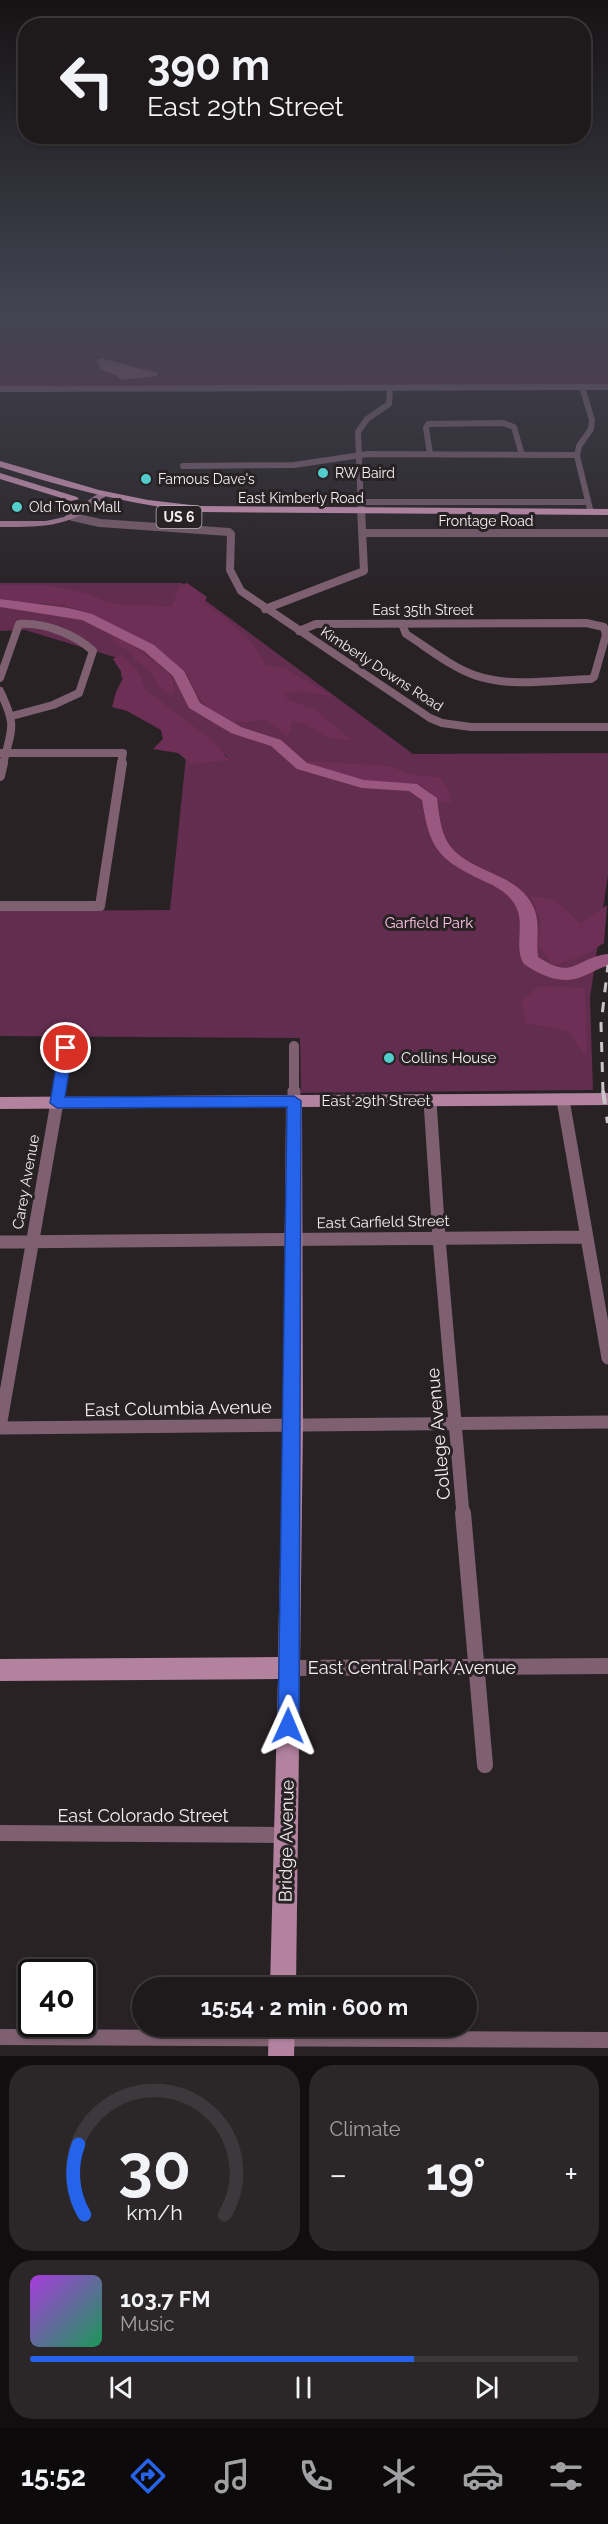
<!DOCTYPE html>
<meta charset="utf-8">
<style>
:root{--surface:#1e1a1c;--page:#2b2729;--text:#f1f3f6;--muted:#a1a1a3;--line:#3c383b;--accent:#2563eb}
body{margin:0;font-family:Raleway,sans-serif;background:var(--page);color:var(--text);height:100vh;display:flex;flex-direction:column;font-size:22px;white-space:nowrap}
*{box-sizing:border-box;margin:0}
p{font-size:20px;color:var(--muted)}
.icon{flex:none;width:33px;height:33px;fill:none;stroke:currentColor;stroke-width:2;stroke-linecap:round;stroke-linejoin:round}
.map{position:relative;height:2056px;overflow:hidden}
.drawer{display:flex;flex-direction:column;gap:9px;padding:9px;background:#100e0f;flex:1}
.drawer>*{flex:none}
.top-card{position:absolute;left:18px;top:18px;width:573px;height:126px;border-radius:24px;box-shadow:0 2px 4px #0004,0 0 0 2px var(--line);background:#1e1a1c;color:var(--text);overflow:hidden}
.speed{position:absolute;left:18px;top:1959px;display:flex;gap:12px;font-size:30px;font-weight:700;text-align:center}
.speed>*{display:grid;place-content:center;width:78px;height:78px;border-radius:50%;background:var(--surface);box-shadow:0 2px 4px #0004,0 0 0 2px var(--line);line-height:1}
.speed .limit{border:3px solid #111;border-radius:9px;background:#fff;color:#111}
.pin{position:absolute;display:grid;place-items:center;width:51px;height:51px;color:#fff;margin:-26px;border:3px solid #fff;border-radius:50%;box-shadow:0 2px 6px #0007}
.me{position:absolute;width:66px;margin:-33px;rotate:1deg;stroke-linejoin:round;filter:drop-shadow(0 0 4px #0008)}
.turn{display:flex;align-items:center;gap:21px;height:126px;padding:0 30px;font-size:27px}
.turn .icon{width:78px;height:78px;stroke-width:2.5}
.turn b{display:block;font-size:42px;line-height:51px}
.big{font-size:45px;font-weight:700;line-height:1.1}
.drawer .card{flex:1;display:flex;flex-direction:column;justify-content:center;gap:9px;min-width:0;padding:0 21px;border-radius:24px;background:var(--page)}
.drawer .dial{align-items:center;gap:0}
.dial svg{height:156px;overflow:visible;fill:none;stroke:var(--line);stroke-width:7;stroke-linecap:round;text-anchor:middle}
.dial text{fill:var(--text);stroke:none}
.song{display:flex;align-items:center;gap:18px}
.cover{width:72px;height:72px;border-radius:9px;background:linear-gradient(135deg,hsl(280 70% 55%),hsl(150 70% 35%))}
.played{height:6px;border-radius:3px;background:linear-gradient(90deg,var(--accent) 70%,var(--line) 70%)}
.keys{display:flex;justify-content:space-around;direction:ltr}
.heat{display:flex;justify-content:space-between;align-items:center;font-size:33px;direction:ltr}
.drawer .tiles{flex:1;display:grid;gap:9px;grid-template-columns:1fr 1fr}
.card:last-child{grid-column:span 2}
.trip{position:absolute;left:132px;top:1977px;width:345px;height:60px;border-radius:30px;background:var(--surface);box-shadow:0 2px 4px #0004,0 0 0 2px var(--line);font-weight:700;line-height:60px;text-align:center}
.tabs{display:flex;height:96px;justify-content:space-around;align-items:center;background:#0c0a0b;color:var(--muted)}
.tabs .icon{width:42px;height:42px}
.tabs .current{color:var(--accent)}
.tabs b{font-size:27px;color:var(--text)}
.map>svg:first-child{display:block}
</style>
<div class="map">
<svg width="608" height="2056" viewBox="0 0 608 2056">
<rect width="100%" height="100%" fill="#282225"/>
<path fill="#622d4e" d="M0 310H608V386L0 387Z
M0 583H182L413 754 608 753V875L590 998 593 1090 301 1093 300 1038 0 1036V911L170 910 186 757H228L121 677V659L25 630 0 631Z"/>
<path fill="#6e2f57" d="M187 583 207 597 204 603C230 621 252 637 266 666L285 668 332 696 297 691 285 694 288 700 314 709 353 741 326 737 303 723 291 721V731L287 736 266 720 231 723 209 709 196 694 186 672 159 649 125 630 88 613 61 604 16 602 0 598V585H46L86 593 110 603 126 605 172 606 179 586Z
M112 636 133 646 172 676 175 692 167 694 158 686 153 674 135 660 130 651 114 643Z
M120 654 139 673 146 690 213 741 229 760 191 764 178 753 153 749 163 739 161 730 127 711 112 707 116 692 124 676 113 659Z
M306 761 389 766 414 775 439 777 449 791 451 804 438 800 423 786 400 783 377 784 313 766Z
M531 896 555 900 581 924 607 905 604 943 581 957 553 965 538 945 541 921Z
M539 986 585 988 587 1058 567 1031 526 1023 521 1001Z"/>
<path fill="#9a5780" d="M101 358 157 373V376L121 380 116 375 101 370 96 360Z"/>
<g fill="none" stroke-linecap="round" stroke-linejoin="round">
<path fill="#9a5780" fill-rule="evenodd" d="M0 599 68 608 92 614 154 645 184 671 200 703 241 727 281 740 307 763 364 780 417 784 437 798C439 813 440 830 448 843 469 875 521 871 535 911 540 926 536 942 538 957 575 981 574 958 608 954V966C600 967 594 972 586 975 564 986 543 977 524 964 513 947 526 923 515 905 509 894 497 887 486 882 440 860 430 852 422 800L409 791 362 788 297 769 271 746 231 733 189 708 173 676 144 651 82 620 0 607Z"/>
<path stroke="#7e6071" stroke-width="6" d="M582 387 592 420 591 429 579 446 577 456 590 509
M0 389 608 387
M430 454 426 428 428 424 503 423 514 427 522 455
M183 466 294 465 368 454 577 455
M361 502H588
M361 509 358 432 367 419 389 404 390 388"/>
<path stroke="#7e6071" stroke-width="8" d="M73 517 100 523 229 532 231 534 230 570 241 591 430 718 442 723 471 727H608
M363 533H608
M265 609 364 571 361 508
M299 631 316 624 586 623 604 627 606 635 594 677 591 679C554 680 510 688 474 675 450 666 428 648 406 634L402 624
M0 678 19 624C43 622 75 634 93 651L79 693 53 705 12 716
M0 691C17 727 12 727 3 764
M0 753H123L121 764"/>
<path stroke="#7e6071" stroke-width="10" d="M0 776 3 763
M0 906H100L122 763
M294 1046V1092
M58 1092 66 1048"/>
<path stroke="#7e6071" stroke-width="13" d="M294 1091V1101
M563 1100 608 1358
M430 1101 439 1238 463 1514
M0 1242 586 1237
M0 1427 59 1091
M0 1428 608 1422"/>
<path stroke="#7e6071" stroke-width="16" d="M463 1513 485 1765
M289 1668 608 1666
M0 1833 286 1835
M0 2037 608 2040"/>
<path fill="#b2829e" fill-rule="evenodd" d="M99 493 107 495C74 528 43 527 0 527V521H46L64 517Z
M608 1093V1105L302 1107 303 1424 296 1988H270L278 1679 0 1681V1659L278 1657 283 1424 286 1107 0 1109V1097Z
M269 2026H295L294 2056H268Z"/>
<path fill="#da9cc0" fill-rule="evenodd" d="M0 461 99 490 148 500 200 506 608 509V515L200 512C131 505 66 488 0 467Z
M0 473 77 497 79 499 71 501 0 479Z"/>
<path stroke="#c9c5c7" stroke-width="3" stroke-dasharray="10 10" stroke-linecap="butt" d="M603 1092 601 1024 608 965"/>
<path stroke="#c9c5c7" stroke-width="4" stroke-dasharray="13 13" stroke-linecap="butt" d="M603 1091 608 1123"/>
</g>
<linearGradient id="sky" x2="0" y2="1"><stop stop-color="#161314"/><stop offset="0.52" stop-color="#424451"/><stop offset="1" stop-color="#424451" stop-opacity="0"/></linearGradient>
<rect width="608" height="598" fill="url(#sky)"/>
<path fill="#2563eb" stroke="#184099" stroke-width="1.5" d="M66 1043 73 1048 65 1097 294 1096 301 1101 299 1726 296 1733 288 1736 281 1733 278 1726 287 1107 57 1108 50 1103 59 1048Z"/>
<g fill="#53cdcb" stroke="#282225" stroke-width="2">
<circle cx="323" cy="473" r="6"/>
<circle cx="146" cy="479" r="6"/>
<circle cx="17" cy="507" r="6"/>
<circle cx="389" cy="1058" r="6"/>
</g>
<g text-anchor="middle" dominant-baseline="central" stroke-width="6" stroke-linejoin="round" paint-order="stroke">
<g font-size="14" fill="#f4f0f2" stroke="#282225" text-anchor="start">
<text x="335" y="473">RW Baird</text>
<text x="158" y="479">Famous Dave's</text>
<text x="29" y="507">Old Town Mall</text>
</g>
<g font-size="14" fill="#f4f0f2" stroke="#282225">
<text x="301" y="498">East Kimberly Road</text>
<text x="486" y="521">Frontage Road</text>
<text x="423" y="610">East 35th Street</text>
<text transform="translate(382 669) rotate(33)">Kimberly Downs Road</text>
</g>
<rect fill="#282225" stroke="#b7b2b4" stroke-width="1.5" x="156.5" y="506" width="45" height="22" rx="4.5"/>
<g font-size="14" font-weight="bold" fill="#f4f0f2">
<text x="179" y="517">US 6</text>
</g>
<g font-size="15" fill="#fcc2e3" stroke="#282225">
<text x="429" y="923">Garfield Park</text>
</g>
<g font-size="15" fill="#f4f0f2" stroke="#282225" text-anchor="start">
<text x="401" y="1058">Collins House</text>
</g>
<g font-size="15" fill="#f4f0f2" stroke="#282225">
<text x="376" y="1101">East 29th Street</text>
<text transform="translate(26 1182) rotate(-80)">Carey Avenue</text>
<text transform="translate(383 1222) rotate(-1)">East Garfield Street</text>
</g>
<g font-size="18" fill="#f4f0f2" stroke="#282225">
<text transform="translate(178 1408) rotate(-1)">East Columbia Avenue</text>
<text transform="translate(438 1434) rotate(-95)">College Avenue</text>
<text x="412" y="1667">East Central Park Avenue</text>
<text x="143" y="1815">East Colorado Street</text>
<text transform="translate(286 1841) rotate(-89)">Bridge Avenue</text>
</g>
</g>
</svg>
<div class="speed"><div class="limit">40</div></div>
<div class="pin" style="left:66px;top:1048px;background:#d93025"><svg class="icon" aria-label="arrive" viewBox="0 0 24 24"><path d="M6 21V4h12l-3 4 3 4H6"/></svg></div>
<svg class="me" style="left:288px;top:1726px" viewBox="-20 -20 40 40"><path d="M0-17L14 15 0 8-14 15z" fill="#2563eb" stroke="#fff" stroke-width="4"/></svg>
<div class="trip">15:54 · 2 min · 600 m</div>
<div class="top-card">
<div class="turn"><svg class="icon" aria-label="left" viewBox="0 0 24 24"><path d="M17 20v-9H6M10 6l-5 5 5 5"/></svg><div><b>390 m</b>East 29th Street</div></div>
</div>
</div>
<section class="drawer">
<div class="tiles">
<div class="card dial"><svg viewBox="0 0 100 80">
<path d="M14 69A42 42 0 1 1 86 69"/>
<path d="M14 69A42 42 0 0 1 11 33" stroke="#2563eb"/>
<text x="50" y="56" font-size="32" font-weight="700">30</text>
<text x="50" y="72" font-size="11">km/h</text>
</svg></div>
<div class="card"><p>Climate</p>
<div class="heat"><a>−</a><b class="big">19°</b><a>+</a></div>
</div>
<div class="card">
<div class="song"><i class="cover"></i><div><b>103.7 FM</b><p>Music</p></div></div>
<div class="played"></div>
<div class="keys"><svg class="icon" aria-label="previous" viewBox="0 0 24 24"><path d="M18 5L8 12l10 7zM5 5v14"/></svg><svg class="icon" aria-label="pause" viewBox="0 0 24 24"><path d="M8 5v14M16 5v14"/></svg><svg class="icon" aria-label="next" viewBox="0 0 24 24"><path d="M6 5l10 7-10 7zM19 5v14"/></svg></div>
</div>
</div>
</section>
<nav class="tabs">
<b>15:52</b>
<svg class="icon current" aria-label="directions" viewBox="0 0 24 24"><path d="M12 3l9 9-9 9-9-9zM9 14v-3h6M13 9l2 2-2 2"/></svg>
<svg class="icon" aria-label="music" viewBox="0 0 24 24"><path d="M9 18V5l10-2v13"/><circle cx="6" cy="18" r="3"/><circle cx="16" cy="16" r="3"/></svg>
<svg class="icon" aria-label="phone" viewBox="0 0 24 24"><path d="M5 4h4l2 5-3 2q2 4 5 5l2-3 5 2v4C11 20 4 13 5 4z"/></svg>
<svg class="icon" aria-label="climate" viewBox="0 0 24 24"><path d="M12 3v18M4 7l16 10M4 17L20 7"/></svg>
<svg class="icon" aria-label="car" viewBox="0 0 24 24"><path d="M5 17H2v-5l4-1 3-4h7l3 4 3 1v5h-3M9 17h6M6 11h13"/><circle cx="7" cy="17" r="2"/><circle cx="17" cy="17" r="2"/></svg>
<svg class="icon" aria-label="filters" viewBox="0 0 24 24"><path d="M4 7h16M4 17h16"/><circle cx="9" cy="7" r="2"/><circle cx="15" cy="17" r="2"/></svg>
</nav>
